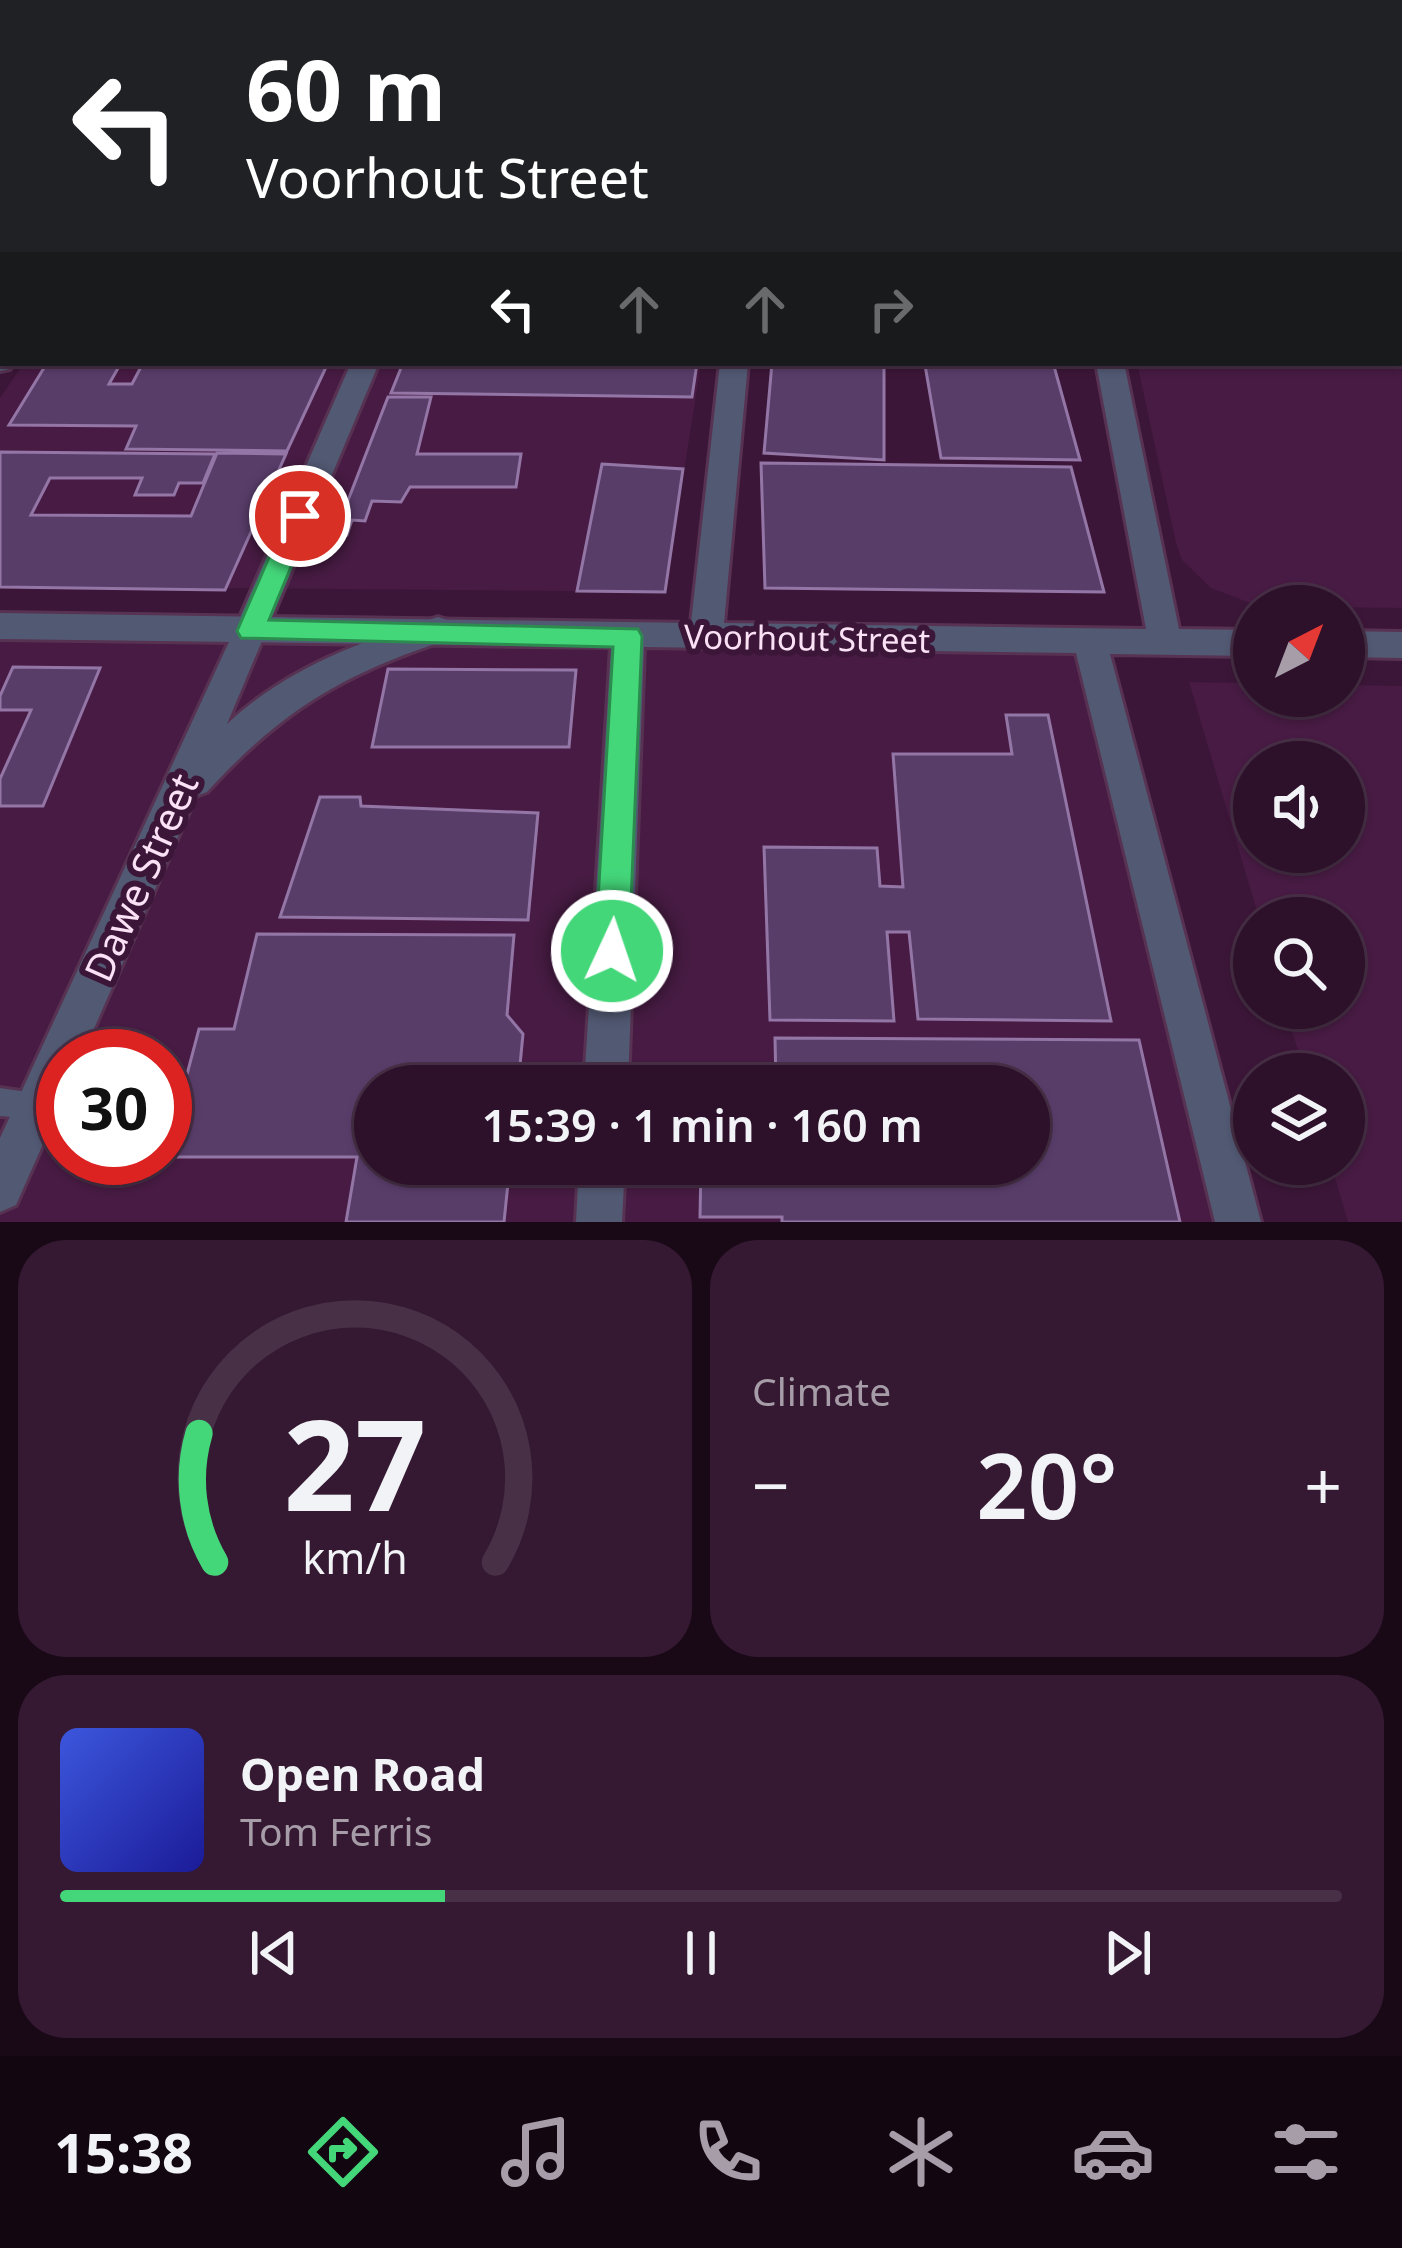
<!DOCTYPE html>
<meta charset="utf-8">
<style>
:root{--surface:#2d102a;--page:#351932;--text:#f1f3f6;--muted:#a79da8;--line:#483047;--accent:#44d77a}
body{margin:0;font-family:"Noto Sans",sans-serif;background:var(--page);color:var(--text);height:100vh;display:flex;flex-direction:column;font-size:45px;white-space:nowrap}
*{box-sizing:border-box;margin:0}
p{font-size:39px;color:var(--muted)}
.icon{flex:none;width:66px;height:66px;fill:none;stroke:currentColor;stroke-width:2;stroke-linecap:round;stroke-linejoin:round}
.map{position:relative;height:1222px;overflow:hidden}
.side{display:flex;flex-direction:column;gap:18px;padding:18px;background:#190917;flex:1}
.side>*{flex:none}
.banner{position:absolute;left:0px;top:0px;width:1404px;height:366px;box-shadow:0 3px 9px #0004,0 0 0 3px var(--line);background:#202124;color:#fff;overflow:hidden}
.needle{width:78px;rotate:42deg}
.buttons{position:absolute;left:1233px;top:585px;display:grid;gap:24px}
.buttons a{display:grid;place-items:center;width:132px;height:132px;border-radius:50%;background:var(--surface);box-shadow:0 3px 9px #0004,0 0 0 3px var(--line);font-size:60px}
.speed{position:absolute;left:36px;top:1029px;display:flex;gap:24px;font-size:60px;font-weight:700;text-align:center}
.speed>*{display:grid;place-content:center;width:156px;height:156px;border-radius:50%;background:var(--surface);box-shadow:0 3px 9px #0004,0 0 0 3px var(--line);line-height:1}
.speed .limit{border:18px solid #d22;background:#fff;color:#111}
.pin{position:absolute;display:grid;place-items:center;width:102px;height:102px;color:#fff;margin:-51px;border:6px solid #fff;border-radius:50%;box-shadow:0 3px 12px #0007}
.me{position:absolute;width:132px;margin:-66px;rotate:3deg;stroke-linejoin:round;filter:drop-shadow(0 0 9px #0008)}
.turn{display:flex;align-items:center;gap:42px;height:252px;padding:0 48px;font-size:54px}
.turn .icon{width:156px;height:156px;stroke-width:2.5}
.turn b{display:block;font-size:84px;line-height:102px}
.lanes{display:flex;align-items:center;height:114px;padding:0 48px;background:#0003;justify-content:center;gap:60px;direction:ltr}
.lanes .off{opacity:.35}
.big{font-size:90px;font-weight:600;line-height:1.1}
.side .widget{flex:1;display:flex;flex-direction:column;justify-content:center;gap:18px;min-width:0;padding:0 42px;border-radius:48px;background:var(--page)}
.side .dial{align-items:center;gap:0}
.dial svg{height:312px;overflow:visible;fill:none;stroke:var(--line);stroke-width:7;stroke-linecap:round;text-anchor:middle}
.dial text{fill:var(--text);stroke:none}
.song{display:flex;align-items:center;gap:36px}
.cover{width:144px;height:144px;border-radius:18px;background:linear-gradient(135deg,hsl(230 70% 55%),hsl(240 70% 35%))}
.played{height:12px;border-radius:6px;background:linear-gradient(90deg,var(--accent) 30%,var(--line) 30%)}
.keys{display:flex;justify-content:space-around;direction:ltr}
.heat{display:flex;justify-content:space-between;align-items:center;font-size:66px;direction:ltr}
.side .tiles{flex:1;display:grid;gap:18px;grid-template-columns:1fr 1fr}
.widget:last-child{grid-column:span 2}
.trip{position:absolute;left:354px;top:1065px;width:696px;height:120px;border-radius:60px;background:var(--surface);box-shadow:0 3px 9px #0004,0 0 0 3px var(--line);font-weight:600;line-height:120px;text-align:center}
.menu{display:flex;height:192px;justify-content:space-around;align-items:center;background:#120611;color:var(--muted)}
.menu .icon{width:84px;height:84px}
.menu .current{color:var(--accent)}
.menu b{font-size:54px;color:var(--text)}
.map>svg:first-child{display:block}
</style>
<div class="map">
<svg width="1402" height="1222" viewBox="0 0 1402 1222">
<rect width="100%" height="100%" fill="#3c1638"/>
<path fill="#471b43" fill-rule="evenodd" d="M1402 297V608L1258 606 1211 588 1182 560 1176 543 1137 363H1401Z
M24 363H701L665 592 0 586V398Z
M0 613 1090 642 1245 1222H0ZM63 1056H165V1158H63ZM375 1086H1029V1164H375Z
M1189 682 1254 683V696H1344V685L1402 686V1222H1348L1331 1164H1344V1074H1305L1285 1008H1344V918H1259ZM1344 762V852H1254V762Z"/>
<path fill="#583d69" stroke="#9376a6" stroke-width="3" d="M93 0H236L85 3Z
M47 363H121L109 384H132L143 363H328L287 451 126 449 136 426 9 425Z
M403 363H697L692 397 391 393Z
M772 363H884V460L764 453Z
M925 365 1054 366 1080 460 941 458Z
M388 397H431L417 454H521L516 487H410L401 502 372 501 365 521 352 520 347 535 335 534Z
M0 452 215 454 203 483H179L174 495H135L142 478H50L31 515 191 516 217 453 286 454 225 590 0 587Z
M761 463 1071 467 1104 592 765 588Z
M602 464 683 469 665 592 577 591Z
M13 667 100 668 43 806H0V779L31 710H0V696Z
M388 669 576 670 569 747H372Z
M1006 715H1048L1111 1021 918 1019 909 932H887L894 1021 770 1020 764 847 877 848 880 886 903 887 893 754H1012Z
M320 797H360L361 806 538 813 528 920 280 917Z
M257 934 514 935 507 1015 523 1034 518 1086H375V1164H510L504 1222H346L357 1157H165L199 1029H234Z
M775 1038 1139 1040 1180 1222H782V1217H700L701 1164H1029V1086H776Z"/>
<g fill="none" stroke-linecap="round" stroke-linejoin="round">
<defs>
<path id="service" d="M3 28V36L0 37V29Z
M0 1088 47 1095 51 1105 47 1115 37 1119 0 1116Z"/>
<path id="minor" d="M0 216H3V231H0Z
M0 262H3V278H0Z
M1401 273H1402V289H1401Z
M0 351 3 363H14L10 369 0 371Z
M720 363H748L724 623 1146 629 1096 363H1124L1179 629 1254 630V656L1110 654 1261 1222H1215L1076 653 644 647 628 1086H584L611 647 0 639V613L691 623Z
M1344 631 1402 632V658L1344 657Z
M579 1164H625L622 1222H576Z"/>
<path id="tertiary" d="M658 0H682L656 3Z
M351 363H379L227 724C288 667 360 642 438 617L450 621 455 630 450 639C344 673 282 710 207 792L196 796 82 1056H63V1099L16 1205 0 1212V1138L234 631Z"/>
</defs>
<use href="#service" stroke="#573252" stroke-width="6"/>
<use href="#minor" stroke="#573252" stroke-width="6"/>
<use href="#tertiary" stroke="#573252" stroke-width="6"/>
<use href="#service" fill="#525973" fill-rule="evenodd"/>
<use href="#minor" fill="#525973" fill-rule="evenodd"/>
<use href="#tertiary" fill="#525973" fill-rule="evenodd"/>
</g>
<path fill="#44d77a" stroke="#2c8c4f" stroke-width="3" d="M300 507 312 516 269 620 638 629 642 636 629 951 624 962 612 966 600 962 595 951 613 647 241 638 237 631 287 516Z"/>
<g text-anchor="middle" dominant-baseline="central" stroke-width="12" stroke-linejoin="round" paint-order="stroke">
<g font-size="33" fill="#fae1f5" stroke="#3c1638">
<text transform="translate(807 638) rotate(1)">Voorhout Street</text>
</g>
<g font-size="39" fill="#fae1f5" stroke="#3c1638">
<text transform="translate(140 877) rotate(-66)">Dawe Street</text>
</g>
</g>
</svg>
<div class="buttons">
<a><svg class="needle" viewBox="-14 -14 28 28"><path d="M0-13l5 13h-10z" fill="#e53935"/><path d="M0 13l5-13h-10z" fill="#a79da8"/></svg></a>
<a><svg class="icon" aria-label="sound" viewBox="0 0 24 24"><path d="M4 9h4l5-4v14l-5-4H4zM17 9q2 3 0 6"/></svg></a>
<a><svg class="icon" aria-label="search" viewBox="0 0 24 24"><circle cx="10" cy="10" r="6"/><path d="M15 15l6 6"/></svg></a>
<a><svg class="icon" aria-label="layers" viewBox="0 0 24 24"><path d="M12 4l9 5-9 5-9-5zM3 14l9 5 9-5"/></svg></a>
</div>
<div class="speed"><div class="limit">30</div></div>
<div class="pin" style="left:300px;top:516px;background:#d93025"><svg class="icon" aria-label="arrive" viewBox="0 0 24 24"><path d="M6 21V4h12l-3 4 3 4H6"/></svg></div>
<svg class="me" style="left:612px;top:951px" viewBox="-20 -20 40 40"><circle r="17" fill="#44d77a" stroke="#fff" stroke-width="3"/><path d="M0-11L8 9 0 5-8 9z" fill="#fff"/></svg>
<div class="trip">15:39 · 1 min · 160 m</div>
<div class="banner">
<div class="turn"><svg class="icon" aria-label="left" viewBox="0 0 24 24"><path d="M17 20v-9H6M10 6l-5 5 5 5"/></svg><div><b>60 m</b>Voorhout Street</div></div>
<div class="lanes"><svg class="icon" aria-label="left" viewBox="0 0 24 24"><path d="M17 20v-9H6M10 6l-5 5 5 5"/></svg><svg class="icon off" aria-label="ahead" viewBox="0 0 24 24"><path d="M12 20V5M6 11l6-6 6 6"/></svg><svg class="icon off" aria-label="ahead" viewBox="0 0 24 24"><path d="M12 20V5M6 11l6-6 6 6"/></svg><svg class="icon off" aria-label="right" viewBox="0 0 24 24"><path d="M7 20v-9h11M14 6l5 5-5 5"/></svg></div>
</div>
</div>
<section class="side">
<div class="tiles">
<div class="widget dial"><svg viewBox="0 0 100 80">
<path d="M14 69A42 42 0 1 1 86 69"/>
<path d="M14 69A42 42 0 0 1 10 36" stroke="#44d77a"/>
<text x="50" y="56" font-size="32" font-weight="700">27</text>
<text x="50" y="72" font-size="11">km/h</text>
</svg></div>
<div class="widget"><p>Climate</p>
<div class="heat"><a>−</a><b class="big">20°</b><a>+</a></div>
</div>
<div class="widget">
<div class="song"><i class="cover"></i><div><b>Open Road</b><p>Tom Ferris</p></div></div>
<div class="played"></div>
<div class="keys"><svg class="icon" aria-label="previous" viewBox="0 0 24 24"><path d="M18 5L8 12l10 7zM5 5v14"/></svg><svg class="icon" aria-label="pause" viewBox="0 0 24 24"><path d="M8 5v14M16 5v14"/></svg><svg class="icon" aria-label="next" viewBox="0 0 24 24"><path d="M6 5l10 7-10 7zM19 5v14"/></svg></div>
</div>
</div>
</section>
<nav class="menu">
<b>15:38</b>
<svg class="icon current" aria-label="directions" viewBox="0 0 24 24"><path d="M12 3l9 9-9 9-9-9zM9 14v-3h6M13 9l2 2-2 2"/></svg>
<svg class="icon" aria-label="music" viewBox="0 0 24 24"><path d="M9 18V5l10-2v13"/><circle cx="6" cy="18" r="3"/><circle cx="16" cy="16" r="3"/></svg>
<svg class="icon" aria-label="phone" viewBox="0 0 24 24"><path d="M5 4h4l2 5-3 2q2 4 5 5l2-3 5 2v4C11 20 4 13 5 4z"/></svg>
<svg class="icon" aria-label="climate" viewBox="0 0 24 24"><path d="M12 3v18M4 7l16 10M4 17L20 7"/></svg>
<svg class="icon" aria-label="car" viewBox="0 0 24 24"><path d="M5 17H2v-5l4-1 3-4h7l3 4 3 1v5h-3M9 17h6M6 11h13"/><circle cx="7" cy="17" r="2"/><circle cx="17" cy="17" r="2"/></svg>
<svg class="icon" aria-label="filters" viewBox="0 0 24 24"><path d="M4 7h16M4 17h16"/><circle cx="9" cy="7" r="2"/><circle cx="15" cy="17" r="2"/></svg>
</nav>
